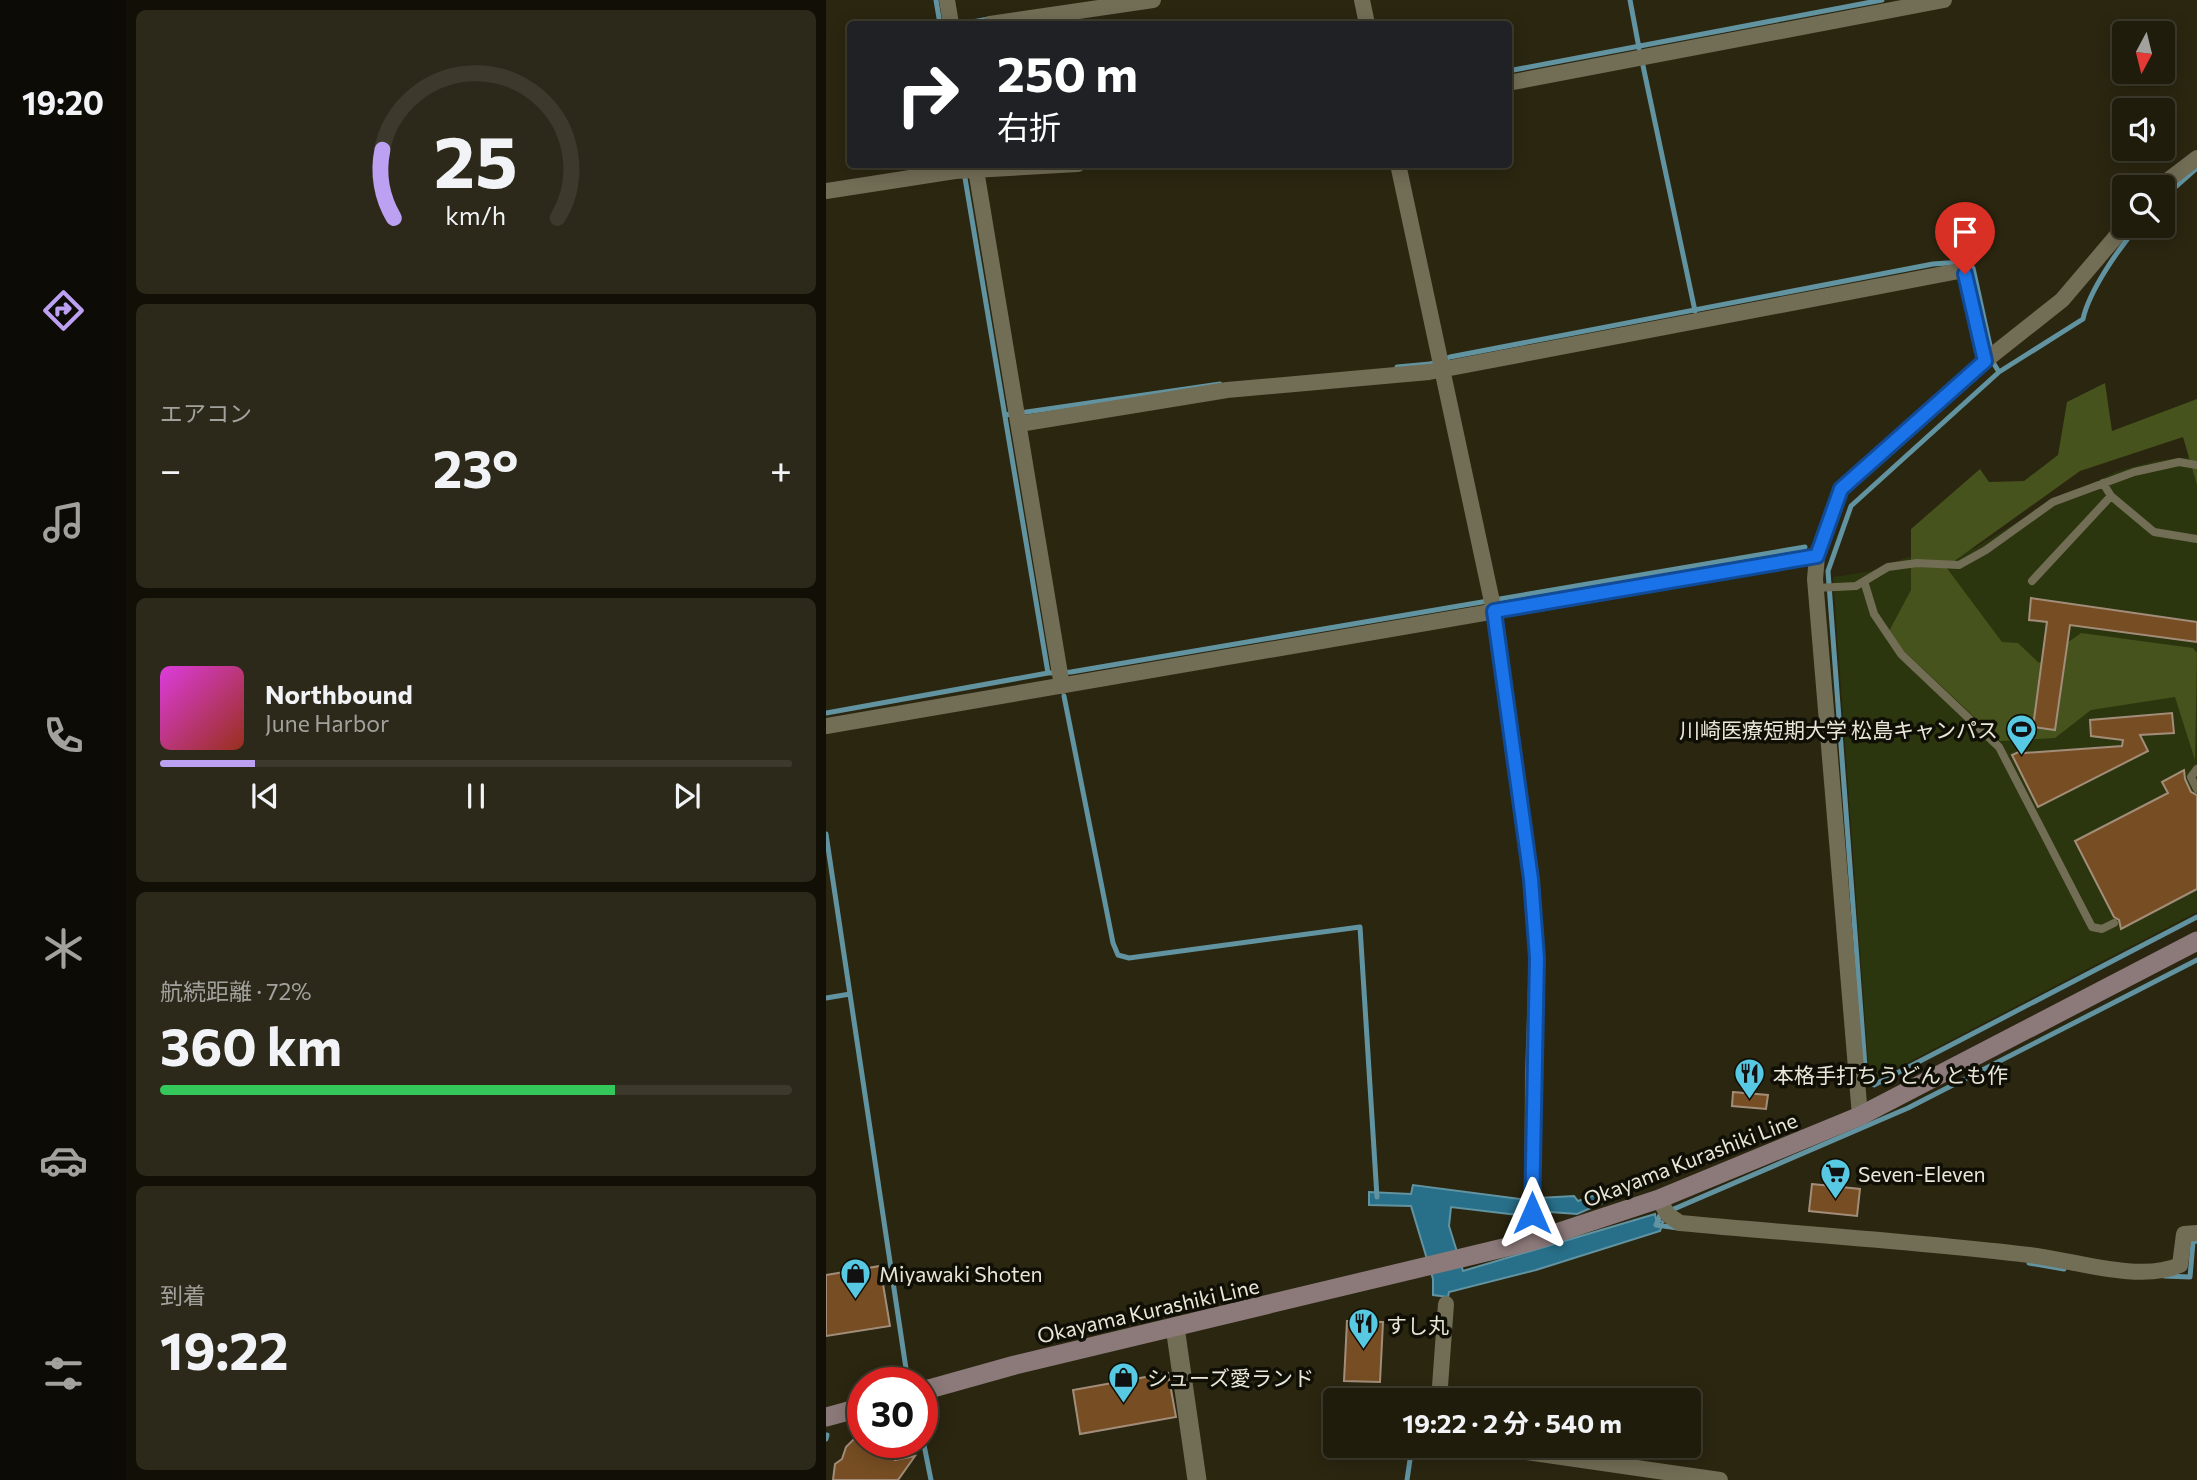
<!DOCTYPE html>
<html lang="ja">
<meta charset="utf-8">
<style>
:root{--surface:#201c0c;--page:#2d291a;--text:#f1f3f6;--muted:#a2a19d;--line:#3d3a2d;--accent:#bca0f2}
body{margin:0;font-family:Commissioner,"Noto Sans JP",sans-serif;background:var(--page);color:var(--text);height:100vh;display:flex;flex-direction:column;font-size:26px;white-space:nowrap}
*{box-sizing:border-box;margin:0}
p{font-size:23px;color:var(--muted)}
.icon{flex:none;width:38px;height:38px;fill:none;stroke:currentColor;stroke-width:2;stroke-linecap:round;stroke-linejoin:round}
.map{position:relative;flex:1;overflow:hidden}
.details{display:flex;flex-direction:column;gap:10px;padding:10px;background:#120f07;width:700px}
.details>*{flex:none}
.top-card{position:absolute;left:21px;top:21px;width:665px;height:147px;border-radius:7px;box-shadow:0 4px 18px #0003,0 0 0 2px var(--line);background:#202124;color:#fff;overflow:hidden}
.needle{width:46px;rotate:187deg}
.controls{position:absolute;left:1286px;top:21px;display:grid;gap:14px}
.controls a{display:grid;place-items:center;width:63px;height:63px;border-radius:7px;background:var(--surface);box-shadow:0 4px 18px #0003,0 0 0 2px var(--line);font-size:35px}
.speed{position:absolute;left:21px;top:1367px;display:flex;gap:14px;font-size:35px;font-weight:700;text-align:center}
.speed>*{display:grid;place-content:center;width:91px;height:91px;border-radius:50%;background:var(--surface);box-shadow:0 4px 18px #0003,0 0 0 2px var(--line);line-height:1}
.speed .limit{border:10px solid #d22;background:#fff;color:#111}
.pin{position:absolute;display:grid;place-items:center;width:60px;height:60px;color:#fff;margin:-72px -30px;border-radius:50% 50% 50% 0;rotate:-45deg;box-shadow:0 0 7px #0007}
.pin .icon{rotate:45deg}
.me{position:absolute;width:77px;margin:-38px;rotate:0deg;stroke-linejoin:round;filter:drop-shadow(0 0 5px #0008)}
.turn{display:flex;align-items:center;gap:24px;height:147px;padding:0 35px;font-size:32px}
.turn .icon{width:91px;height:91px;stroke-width:2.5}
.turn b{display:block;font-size:49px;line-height:60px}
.big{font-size:52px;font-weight:700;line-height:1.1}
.details .widget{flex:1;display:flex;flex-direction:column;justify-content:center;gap:10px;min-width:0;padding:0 24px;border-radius:10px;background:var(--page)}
.details .dial{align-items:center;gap:0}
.dial svg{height:182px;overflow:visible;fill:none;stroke:var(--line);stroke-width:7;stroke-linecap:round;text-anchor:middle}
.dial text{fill:var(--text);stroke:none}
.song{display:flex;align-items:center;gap:21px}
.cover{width:84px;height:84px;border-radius:10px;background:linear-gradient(135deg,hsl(300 70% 55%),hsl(10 70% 35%))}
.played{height:7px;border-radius:4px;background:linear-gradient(90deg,var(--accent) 15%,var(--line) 15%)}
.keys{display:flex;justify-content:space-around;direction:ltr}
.heat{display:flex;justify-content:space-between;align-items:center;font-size:38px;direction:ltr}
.charge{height:10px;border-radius:5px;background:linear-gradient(90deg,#34c759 72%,var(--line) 0)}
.trip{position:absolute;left:497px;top:1388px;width:378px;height:70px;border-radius:7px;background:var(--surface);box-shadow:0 4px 18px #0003,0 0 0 2px var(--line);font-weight:700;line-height:70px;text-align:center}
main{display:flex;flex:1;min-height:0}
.tabs{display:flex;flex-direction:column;width:126px;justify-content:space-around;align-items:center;background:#0d0b05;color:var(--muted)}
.tabs .icon{width:49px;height:49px}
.tabs .selected{color:var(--accent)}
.tabs b{font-size:32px;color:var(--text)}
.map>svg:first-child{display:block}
</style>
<main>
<nav class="tabs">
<b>19:20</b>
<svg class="icon selected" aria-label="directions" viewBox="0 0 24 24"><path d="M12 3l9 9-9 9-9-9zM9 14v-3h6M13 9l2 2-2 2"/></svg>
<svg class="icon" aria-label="music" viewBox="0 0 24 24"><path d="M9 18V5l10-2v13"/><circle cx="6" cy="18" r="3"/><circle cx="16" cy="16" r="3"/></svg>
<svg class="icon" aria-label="phone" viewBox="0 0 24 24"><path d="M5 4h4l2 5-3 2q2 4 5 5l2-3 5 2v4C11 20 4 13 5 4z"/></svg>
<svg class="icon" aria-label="climate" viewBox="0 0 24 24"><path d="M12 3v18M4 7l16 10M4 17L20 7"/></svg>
<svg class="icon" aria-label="car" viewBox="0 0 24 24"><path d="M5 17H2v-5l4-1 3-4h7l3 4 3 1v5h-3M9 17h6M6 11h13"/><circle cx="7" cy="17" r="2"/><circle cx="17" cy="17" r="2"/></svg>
<svg class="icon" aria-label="filters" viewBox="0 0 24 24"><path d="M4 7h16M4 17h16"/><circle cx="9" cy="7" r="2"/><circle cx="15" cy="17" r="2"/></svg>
</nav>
<section class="details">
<div class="widget dial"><svg viewBox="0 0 100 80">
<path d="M14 69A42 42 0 1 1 86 69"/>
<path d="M14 69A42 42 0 0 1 9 39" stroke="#bca0f2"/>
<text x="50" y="56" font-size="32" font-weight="700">25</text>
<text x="50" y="72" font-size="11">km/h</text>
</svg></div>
<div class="widget"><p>エアコン</p>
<div class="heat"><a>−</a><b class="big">23°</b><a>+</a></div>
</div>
<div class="widget">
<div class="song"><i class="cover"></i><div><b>Northbound</b><p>June Harbor</p></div></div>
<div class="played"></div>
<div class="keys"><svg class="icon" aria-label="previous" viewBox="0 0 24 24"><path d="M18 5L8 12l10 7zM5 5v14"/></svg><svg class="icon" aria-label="pause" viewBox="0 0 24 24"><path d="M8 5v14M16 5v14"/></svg><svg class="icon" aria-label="next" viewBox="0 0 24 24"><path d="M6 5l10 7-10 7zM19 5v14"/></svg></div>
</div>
<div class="widget"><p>航続距離 · 72%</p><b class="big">360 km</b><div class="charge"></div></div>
<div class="widget"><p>到着</p><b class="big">19:22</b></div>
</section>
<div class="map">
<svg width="1371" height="1480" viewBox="0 0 1371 1480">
<rect width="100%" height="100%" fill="#2a2610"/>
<path fill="#2c360e" d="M1371 456V912L1050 1079 1043 1074 1007 577 1046 571 1082 557 1134 553 1149 548 1212 509 1292 471 1329 461Z"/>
<path fill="#46531c" d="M1279 383 1286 431 1371 399V485L1357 437 1254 471 1120 567 1176 642 1192 643 1213 663 1255 633 1367 648 1371 653 1369 760 1349 697 1265 710 1229 738 1174 741 1061 635 1085 590V529L1154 469 1163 482 1198 481 1232 455 1241 402Z"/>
<path fill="#286f89" stroke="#6293a1" stroke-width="2" d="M801 1183 800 1193 751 1214 724 1212 692 1215 625 1207 623 1226 637 1271 829 1214 830 1219 837 1222 834 1231 710 1270 623 1292 622 1297 607 1295V1279L585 1206 543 1205V1192L585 1194 587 1185 694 1199 748 1196 752 1201Z"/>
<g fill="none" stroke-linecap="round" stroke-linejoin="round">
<path stroke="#6293a1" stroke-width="5" d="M110 0 114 24
M804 0 813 48
M135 24 163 19
M816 61 869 311
M682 71 1056 0
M138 172 222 673
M1337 198 1371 168
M1312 226C1293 248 1263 291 1257 319L1173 372 1025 506 1002 571 1040 1080 1048 1085 1371 917
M571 367 604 364 624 357 1107 264 1136 262 1147 268 1168 364 1173 372
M179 415 394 384
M238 696 287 943 292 955 303 958 534 927 551 1197
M0 713 222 673 245 672 979 547
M0 834 82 1382
M0 998 24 994
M830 1225 852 1228
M830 1225 834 1215 1082 1108 1371 960
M1203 1263 1238 1269
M1338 1276 1364 1277 1367 1242 1371 1241
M96 1435 105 1480
M0 1439 1 1435
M607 1446 660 1453
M581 1480 586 1446"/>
</g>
<path fill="#774e23" stroke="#a28d7a" stroke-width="2" d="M1205 598 1371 622V642L1244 625 1229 730 1207 727 1221 622 1203 620Z
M1346 713 1348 733 1314 735 1322 751 1212 807 1186 755 1197 750 1198 753 1296 746 1297 740 1265 736 1264 720Z
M1358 770 1359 779 1365 792 1371 795V889L1295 929 1293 920 1288 917 1249 841 1342 793 1336 782Z
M907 1092 942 1095 940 1109 906 1106Z
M986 1184 1034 1189 1031 1216 983 1211Z
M54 1266 64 1326 0 1336V1275Z
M521 1321 557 1322 554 1382 518 1381Z
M342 1373 350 1417 254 1434 247 1390Z
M37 1435V1442H51L58 1452 67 1451 69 1460 89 1456 72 1480H7L9 1464 16 1459 20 1447 28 1439Z"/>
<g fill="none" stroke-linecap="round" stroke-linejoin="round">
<path stroke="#726d55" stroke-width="8" d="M1277 483 1285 496 1328 532 1371 539
M1038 581 1048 614 1075 654 1173 747 1266 927 1276 929 1288 923
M1206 581 1285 496
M990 588 1030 586 1062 567 1091 563 1133 565 1160 550 1227 502 1308 472 1353 462 1371 465
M1371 769 1365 777 1371 789"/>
<path stroke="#726d55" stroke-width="16" d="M121 0 125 24
M536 0 541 24
M164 24 327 0
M682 83 1118 0
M149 164 236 686
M572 164 668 611 705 879 711 958 707 1073 706 1241
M1333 187 1371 158
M0 191 129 171 252 164
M193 424 401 390 603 372 1133 271 1139 274 1159 361
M0 726 991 556
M1034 1116 989 579 991 556 1015 489 1164 357 1236 300 1299 226
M833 1199 842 1215 854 1223C970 1234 1087 1241 1203 1255 1247 1260 1313 1283 1354 1265L1358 1234 1371 1233
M613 1400 620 1304
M658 1446 894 1480"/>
<path stroke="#726d55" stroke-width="19" d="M349 1327 371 1480"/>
<path stroke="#8c797a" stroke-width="19" d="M96 1391 189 1365 706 1241 833 1199 1034 1116 1371 941
M0 1417 37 1407"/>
</g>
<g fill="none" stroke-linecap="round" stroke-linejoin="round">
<defs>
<path id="route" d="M706 1213 711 958 705 879 668 611 991 556 1015 489 1159 361 1139 274"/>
</defs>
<use href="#route" stroke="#114b97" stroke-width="18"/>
<use href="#route" stroke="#1a73e8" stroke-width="12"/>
</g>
<defs>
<symbol id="stadium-pin" viewBox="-11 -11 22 30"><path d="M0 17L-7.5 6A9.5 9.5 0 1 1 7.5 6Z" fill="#58c9e3" stroke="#100f06"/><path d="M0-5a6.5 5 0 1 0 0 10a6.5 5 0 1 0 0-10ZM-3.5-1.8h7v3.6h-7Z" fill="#111"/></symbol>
<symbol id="restaurant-pin" viewBox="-11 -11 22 30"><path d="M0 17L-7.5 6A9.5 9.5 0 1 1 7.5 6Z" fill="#58c9e3" stroke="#100f06"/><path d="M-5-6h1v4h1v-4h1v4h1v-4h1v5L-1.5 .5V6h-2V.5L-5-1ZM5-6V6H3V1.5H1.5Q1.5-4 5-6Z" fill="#111"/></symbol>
<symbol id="supermarket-pin" viewBox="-11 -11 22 30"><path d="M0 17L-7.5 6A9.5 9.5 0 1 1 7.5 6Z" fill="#58c9e3" stroke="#100f06"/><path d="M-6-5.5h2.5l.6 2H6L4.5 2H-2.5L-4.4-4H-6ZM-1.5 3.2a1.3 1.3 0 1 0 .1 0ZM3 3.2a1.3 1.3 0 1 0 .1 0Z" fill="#111"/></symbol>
<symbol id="shop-pin" viewBox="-11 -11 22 30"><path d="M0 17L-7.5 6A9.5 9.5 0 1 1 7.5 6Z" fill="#58c9e3" stroke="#100f06"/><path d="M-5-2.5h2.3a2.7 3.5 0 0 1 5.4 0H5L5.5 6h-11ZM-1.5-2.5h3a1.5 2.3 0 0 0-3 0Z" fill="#111"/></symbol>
</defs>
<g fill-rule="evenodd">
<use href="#stadium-pin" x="1178" y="712" width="35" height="47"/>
<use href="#restaurant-pin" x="906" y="1056" width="35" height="47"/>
<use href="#supermarket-pin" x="992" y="1156" width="35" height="47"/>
<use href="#shop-pin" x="12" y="1256" width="35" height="47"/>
<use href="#restaurant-pin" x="520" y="1306" width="35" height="47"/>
<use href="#shop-pin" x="280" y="1360" width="35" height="47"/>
</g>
<g text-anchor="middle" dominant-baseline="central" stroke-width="7" stroke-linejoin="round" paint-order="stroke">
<g font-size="21" fill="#e9e7d9" stroke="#100f06" text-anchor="start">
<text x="1172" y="729" text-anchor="end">川崎医療短期大学 松島キャンパス</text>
<text x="947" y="1074">本格手打ちうどん とも作</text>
<text x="1032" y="1173">Seven-Eleven</text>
<text x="53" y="1273">Miyawaki Shoten</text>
<text x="560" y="1324">すし丸</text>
<text x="321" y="1377">シューズ愛ランド</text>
</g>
<g font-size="21" fill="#e9e7d9" stroke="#100f06">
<text transform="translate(864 1159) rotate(-21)">Okayama Kurashiki Line</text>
<text transform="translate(322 1310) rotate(-13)">Okayama Kurashiki Line</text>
</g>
</g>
</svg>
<div class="controls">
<a><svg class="needle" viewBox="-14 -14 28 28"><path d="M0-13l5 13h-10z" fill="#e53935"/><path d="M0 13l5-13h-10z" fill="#a2a19d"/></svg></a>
<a><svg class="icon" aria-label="sound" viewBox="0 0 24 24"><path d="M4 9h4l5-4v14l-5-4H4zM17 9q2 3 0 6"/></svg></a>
<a><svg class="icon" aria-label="search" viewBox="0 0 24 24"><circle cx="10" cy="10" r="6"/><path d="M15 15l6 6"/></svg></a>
</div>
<div class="speed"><div class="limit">30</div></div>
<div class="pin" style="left:1139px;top:274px;background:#d93025"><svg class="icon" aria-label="arrive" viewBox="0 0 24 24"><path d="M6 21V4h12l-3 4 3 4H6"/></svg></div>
<svg class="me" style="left:706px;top:1213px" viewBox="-20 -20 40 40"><path d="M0-17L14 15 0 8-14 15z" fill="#1a73e8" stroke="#fff" stroke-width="4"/></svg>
<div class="trip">19:22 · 2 分 · 540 m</div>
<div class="top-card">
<div class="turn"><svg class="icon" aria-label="right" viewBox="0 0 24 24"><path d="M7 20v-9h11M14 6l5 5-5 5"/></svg><div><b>250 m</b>右折</div></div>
</div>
</div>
</main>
